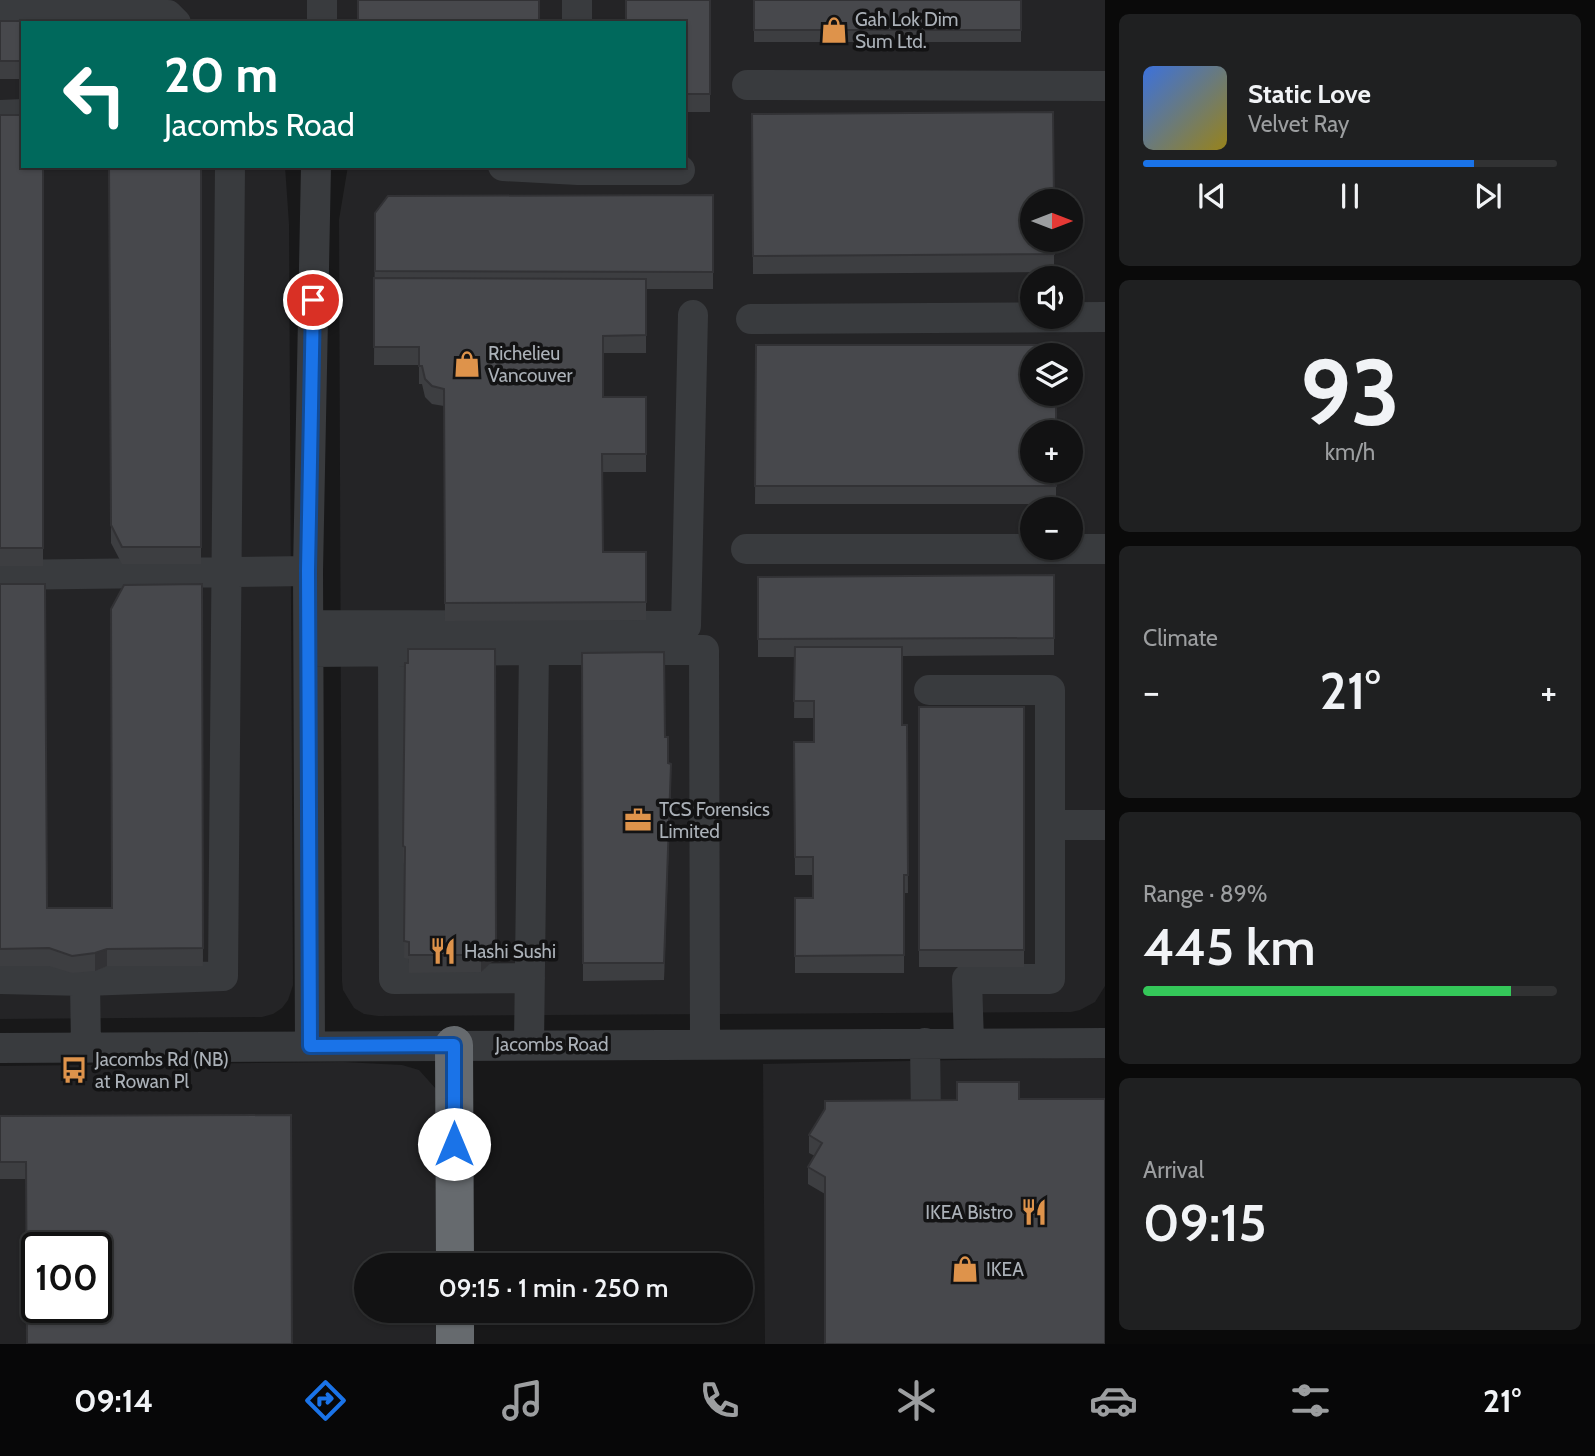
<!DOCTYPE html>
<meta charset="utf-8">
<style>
:root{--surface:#121213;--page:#1f2021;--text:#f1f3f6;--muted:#9c9ea0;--line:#313233;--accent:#1a73e8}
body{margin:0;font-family:Cabin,sans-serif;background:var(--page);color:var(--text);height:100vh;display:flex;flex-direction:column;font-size:26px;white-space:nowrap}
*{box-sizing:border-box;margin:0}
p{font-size:23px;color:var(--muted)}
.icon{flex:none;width:38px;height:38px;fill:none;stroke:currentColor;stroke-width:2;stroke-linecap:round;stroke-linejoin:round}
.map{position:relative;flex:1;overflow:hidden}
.sheet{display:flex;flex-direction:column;gap:14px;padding:14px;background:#0a0a0a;width:490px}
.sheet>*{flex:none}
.hud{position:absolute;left:21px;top:21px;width:665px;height:147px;border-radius:0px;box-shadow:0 2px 5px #0004,0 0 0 2px var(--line);background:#00695c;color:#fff;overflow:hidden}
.needle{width:46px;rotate:90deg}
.tools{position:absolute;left:1020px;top:189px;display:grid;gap:14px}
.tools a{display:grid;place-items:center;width:63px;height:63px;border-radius:50%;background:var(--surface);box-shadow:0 2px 5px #0004,0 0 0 2px var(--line);font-size:35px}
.speed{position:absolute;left:21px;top:1232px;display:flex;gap:14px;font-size:35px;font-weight:700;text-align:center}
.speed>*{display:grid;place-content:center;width:91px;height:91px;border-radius:50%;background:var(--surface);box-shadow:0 2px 5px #0004,0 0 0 2px var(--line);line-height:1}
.speed .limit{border:4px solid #111;border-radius:10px;background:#fff;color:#111}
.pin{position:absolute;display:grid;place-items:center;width:60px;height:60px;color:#fff;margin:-30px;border:4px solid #fff;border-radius:50%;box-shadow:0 2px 7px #0007}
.me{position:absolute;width:77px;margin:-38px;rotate:0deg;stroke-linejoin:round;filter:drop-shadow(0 0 5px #0008)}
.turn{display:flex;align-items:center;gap:24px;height:147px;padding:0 28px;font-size:32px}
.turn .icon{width:91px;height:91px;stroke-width:2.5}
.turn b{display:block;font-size:49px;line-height:60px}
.big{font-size:52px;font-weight:600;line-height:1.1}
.sheet .widget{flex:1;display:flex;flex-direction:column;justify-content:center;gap:10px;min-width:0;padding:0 24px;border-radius:10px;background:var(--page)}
.sheet .dial{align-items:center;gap:0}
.dial b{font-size:91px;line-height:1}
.song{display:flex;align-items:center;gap:21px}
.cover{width:84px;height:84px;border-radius:10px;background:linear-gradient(135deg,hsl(220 70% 55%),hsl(50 70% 35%))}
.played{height:7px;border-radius:4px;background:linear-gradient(90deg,var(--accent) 80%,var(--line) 80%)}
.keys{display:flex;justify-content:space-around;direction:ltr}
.heat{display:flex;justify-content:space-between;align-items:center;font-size:38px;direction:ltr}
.charge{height:10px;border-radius:5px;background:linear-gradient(90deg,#34c759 89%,var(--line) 0)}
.trip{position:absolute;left:354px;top:1253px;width:399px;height:70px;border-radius:35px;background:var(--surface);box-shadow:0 2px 5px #0004,0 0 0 2px var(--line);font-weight:600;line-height:70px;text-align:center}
.dock{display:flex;height:112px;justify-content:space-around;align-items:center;background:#070708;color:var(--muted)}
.dock .icon{width:49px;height:49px}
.dock .active{color:var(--accent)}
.dock b{font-size:32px;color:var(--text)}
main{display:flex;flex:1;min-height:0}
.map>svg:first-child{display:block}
</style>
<main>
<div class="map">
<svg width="1105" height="1344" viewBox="0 0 1105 1344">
<rect width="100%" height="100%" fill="#181819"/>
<path fill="#242426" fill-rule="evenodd" d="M0 0H1105V986L1095 1002 1080 1010 1071 1012 378 1016 364 1014 354 1008 343 990 342 981 339 220 348 166H684V23H23V166H285L289 224 293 985 288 1000 282 1008 273 1014 262 1017 0 1019ZM1032 201H1071V240H1032ZM1032 278H1071V317H1032ZM1032 355H1071V394H1032ZM1032 432H1071V471H1032ZM1032 509H1071V548H1032Z
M1105 1057V1344H765L763 1064Z
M343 1062 402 1065 419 1070 436 1089 442 1265H366V1311H442L443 1344H0V1066ZM37 1248H96V1307H37Z"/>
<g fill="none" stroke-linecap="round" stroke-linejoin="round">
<path stroke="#393b3e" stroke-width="30" d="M322 0V23
M577 0V23
M0 15H168L176 23
M747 85 1105 86
M0 115 23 114
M503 166 578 170H680
M751 319 1105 317
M746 549H1105
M0 575 308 571
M309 625 686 626 693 315
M534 650H704L705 1043
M393 651 394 979 530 978
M309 652 534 650 529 1044
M929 690H1050V825H1105
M0 979 85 981 86 1048
M85 981 223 976 230 166
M925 1043 926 1118
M969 1043 967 979H1050V825
M310 1046 308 571 316 166
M0 1048 1105 1043"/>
<path stroke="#666a6e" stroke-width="38" d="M454 1045 455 1265
M455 1311V1344"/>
</g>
<path fill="#3d3e41" d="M710 0V112H684V23Z
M754 0H1021V42H754Z
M0 21 23 23V79H0Z
M752 114 1054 240V272L753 274Z
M0 115 43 166V566H0Z
M109 166H201V564H122L111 543Z
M713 195V289H646V353H603V397H646V472H602L603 552H646V620L445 621 444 406 432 404 425 397 422 384H419V365H374L375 213Z
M756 345 1056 471V504H755Z
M1054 575V655L902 656V725H907L908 893H904V973H795V898H813V875H795L794 742H814V718H794L795 657H758V577Z
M0 584 47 908H112L202 584 203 966H107L95 971 72 973 49 966H0Z
M582 653 665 737 671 782 664 980 583 981Z
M405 663 496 958 481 972 409 973V959L404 958 405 865 403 863V846Z
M919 707H1024V967H919Z
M1019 1099 825 1194 808 1184V1167L815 1156 809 1153V1135L957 1100Z
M0 1116 292 1344 26 1179H0Z"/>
<path fill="#323235" d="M671 764V782L664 980V963Z
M496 940V958L481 972V955Z
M107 949V966L95 971V953Z"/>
<path fill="#47484c" stroke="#323235" stroke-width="2" fill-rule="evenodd" d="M358 0H539V23H358Z
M626 0H710V94H684V23H626Z
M754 0H1021V30H754Z
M0 21H145V23H23V61H0Z
M1053 112 1054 201H1032V240H1054V254L753 256 752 114Z
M0 115H23V166H43V548H0Z
M109 166H201V547H122L111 525Z
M713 195V272L375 271V213L388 196Z
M374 278 646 279V335L603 336V397H646V454H602L603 552H646V602L445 603 444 389 432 386 425 379 422 366H419V347H374Z
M756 345H1056V355H1032V394H1056V432H1032V471H1056V486H755Z
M1054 575V638L758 639V577Z
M0 584H45L47 908H112L111 609 124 585 202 584 203 948 107 949 95 953 72 956 49 948 0 949Z
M795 647H902V725H907L908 875H904V955L795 956V898H813V857H795L794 742H814V701H794Z
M408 649H495L496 940 481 955H409V942L404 941 405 847 403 846 405 663H408Z
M664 652 665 737H668V763L671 764 664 963H583L582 653Z
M919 707H1024V950H919Z
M957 1082H1019V1099H1105V1344H825V1177L808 1167 822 1143 809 1135 825 1109V1101L957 1100Z
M291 1115 292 1344H27L26 1162H0V1116ZM37 1248H96V1307H37Z"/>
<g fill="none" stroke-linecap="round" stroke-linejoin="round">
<defs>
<path id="route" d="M313 300 308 571 310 1046 454 1045V1144"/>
</defs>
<use href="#route" stroke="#114b97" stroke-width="18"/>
<use href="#route" stroke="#1a73e8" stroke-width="12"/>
</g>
<defs>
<symbol id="shop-bare" viewBox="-9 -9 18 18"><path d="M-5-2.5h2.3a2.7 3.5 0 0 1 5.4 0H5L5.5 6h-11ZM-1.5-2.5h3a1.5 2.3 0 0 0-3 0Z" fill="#de934b" stroke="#131314" stroke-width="2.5" paint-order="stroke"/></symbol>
<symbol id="office-bare" viewBox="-9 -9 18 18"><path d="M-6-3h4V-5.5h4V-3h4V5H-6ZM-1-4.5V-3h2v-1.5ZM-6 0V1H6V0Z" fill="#de934b" stroke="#131314" stroke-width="2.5" paint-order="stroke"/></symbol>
<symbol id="restaurant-bare" viewBox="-9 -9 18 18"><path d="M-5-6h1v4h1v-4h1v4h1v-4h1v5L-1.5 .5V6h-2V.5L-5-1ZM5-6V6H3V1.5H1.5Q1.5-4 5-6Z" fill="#de934b" stroke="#131314" stroke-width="2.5" paint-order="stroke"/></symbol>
<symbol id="bus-bare" viewBox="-9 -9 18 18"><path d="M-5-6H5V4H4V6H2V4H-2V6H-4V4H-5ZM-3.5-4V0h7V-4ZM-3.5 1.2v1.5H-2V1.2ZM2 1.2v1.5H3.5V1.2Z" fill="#de934b" stroke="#131314" stroke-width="2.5" paint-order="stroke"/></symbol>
</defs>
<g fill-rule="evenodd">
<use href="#shop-bare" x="815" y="11" width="38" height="38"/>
<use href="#shop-bare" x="448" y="345" width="38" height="38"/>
<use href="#office-bare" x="619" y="801" width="38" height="38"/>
<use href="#restaurant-bare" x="424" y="932" width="38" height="38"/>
<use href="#bus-bare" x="55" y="1051" width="38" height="38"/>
<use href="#restaurant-bare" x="1015" y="1193" width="38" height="38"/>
<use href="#shop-bare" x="946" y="1250" width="38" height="38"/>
</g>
<g text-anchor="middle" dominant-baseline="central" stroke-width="7" stroke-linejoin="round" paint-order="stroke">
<g font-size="19" fill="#abb1b8" stroke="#131314" text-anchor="start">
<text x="855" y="19">Gah Lok Dim<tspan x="855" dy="22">Sum Ltd.</tspan></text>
<text x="488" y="353">Richelieu<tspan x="488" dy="22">Vancouver</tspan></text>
<text x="659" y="809">TCS Forensics<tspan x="659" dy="22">Limited</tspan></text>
<text x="464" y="951">Hashi Sushi</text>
<text x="95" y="1059">Jacombs Rd (NB)<tspan x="95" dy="22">at Rowan Pl</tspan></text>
<text x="1013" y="1212" text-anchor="end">IKEA Bistro</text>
<text x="986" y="1269">IKEA</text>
</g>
<g font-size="19" fill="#abb1b8" stroke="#131314">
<text x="552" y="1044">Jacombs Road</text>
</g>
</g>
</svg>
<div class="tools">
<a><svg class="needle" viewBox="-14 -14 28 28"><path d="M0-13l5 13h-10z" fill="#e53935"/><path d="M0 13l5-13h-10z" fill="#9c9ea0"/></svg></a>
<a><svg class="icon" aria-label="sound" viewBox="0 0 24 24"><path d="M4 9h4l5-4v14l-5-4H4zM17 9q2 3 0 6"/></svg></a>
<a><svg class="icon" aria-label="layers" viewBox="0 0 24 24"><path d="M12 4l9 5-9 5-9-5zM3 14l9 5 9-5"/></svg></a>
<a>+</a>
<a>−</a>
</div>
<div class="speed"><div class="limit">100</div></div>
<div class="pin" style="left:313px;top:300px;background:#d93025"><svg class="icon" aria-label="arrive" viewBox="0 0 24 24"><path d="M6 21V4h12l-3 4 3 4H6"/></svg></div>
<svg class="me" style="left:454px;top:1144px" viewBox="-20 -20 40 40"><circle r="19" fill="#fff"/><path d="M0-13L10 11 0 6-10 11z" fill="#1a73e8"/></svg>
<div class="trip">09:15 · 1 min · 250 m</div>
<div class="hud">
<div class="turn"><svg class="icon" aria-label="left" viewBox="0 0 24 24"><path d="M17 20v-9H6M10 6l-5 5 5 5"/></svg><div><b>20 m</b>Jacombs Road</div></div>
</div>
</div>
<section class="sheet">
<div class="widget">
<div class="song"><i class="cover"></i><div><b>Static Love</b><p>Velvet Ray</p></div></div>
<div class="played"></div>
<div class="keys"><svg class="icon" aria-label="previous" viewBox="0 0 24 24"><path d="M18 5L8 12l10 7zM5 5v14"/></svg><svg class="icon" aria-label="pause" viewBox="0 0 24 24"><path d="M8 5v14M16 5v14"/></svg><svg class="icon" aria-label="next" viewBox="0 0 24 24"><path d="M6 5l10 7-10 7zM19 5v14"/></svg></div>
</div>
<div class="widget dial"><b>93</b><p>km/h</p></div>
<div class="widget"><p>Climate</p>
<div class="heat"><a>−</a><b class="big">21°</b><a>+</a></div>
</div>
<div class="widget"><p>Range · 89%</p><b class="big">445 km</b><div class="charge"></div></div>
<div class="widget"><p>Arrival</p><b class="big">09:15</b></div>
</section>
</main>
<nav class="dock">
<b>09:14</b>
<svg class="icon active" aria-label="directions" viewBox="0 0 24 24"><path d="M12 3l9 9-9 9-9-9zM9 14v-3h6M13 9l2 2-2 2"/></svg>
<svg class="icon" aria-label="music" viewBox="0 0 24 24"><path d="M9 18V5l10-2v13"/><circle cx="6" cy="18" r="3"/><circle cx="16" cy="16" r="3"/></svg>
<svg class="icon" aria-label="phone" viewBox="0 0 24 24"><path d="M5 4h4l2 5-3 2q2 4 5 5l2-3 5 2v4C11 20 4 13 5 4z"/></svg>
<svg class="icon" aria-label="climate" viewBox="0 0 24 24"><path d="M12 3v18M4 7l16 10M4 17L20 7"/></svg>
<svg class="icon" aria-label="car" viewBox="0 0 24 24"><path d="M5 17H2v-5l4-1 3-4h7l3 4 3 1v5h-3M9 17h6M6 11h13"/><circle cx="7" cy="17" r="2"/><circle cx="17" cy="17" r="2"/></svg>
<svg class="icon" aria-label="filters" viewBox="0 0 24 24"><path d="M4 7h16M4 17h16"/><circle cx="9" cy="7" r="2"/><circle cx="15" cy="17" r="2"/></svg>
<b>21°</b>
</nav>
